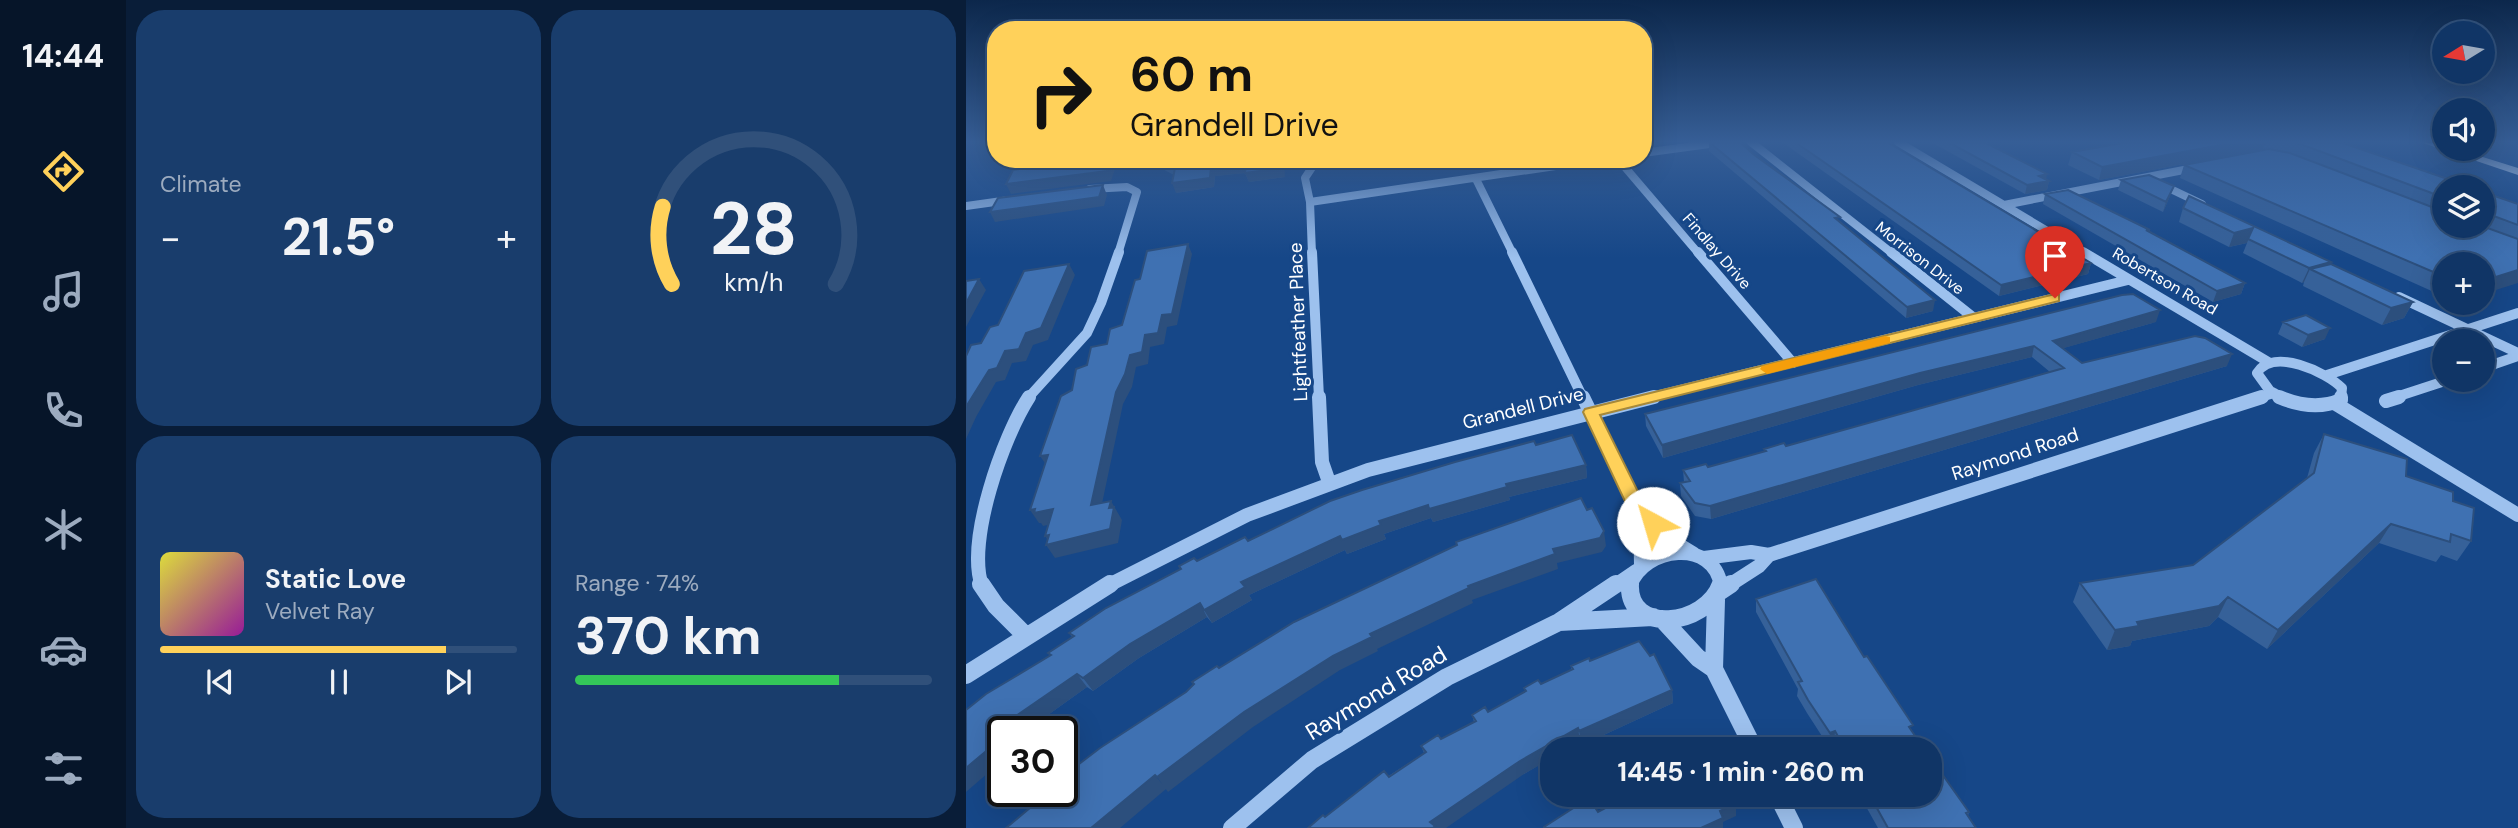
<!DOCTYPE html>
<meta charset="utf-8">
<style>
:root{--surface:#103566;--page:#193d6c;--text:#f1f3f6;--muted:#9cabbf;--line:#30507a;--accent:#ffd15a}
body{margin:0;font-family:"DM Sans",sans-serif;background:var(--page);color:var(--text);height:100vh;display:flex;flex-direction:column;font-size:26px;white-space:nowrap}
*{box-sizing:border-box;margin:0}
p{font-size:23px;color:var(--muted)}
.icon{flex:none;width:38px;height:38px;fill:none;stroke:currentColor;stroke-width:2;stroke-linecap:round;stroke-linejoin:round}
.map{position:relative;flex:1;overflow:hidden}
.sheet{display:flex;flex-direction:column;gap:10px;padding:10px;background:#091d38;width:840px}
.sheet>*{flex:none}
.top-card{position:absolute;left:21px;top:21px;width:665px;height:147px;border-radius:28px;box-shadow:0 7px 28px #0002,0 0 0 2px var(--line);background:#ffd15a;color:#111;overflow:hidden}
.needle{width:46px;rotate:259deg}
.controls{position:absolute;left:1466px;top:21px;display:grid;gap:14px}
.controls a{display:grid;place-items:center;width:63px;height:63px;border-radius:50%;background:var(--surface);box-shadow:0 7px 28px #0002,0 0 0 2px var(--line);font-size:35px}
.speed{position:absolute;left:21px;top:716px;display:flex;gap:14px;font-size:35px;font-weight:700;text-align:center}
.speed>*{display:grid;place-content:center;width:91px;height:91px;border-radius:50%;background:var(--surface);box-shadow:0 7px 28px #0002,0 0 0 2px var(--line);line-height:1}
.speed .limit{border:4px solid #111;border-radius:10px;background:#fff;color:#111}
.pin{position:absolute;display:grid;place-items:center;width:60px;height:60px;color:#fff;margin:-72px -30px;border-radius:50% 50% 50% 0;rotate:-45deg;box-shadow:0 0 7px #0007}
.pin .icon{rotate:45deg}
.me{position:absolute;width:77px;margin:-38px;rotate:321deg;stroke-linejoin:round;filter:drop-shadow(0 0 5px #0008)}
.turn{display:flex;align-items:center;gap:24px;height:147px;padding:0 28px;font-size:32px}
.turn .icon{width:91px;height:91px;stroke-width:2.5}
.turn b{display:block;font-size:49px;line-height:60px}
.big{font-size:52px;font-weight:700;line-height:1.1}
.sheet .widget{flex:1;display:flex;flex-direction:column;justify-content:center;gap:10px;min-width:0;padding:0 24px;border-radius:28px;background:var(--page)}
.sheet .dial{align-items:center;gap:0}
.dial svg{height:182px;overflow:visible;fill:none;stroke:var(--line);stroke-width:7;stroke-linecap:round;text-anchor:middle}
.dial text{fill:var(--text);stroke:none}
.song{display:flex;align-items:center;gap:21px}
.cover{width:84px;height:84px;border-radius:10px;background:linear-gradient(135deg,hsl(60 70% 55%),hsl(300 70% 35%))}
.played{height:7px;border-radius:4px;background:linear-gradient(90deg,var(--accent) 80%,var(--line) 80%)}
.keys{display:flex;justify-content:space-around;direction:ltr}
.heat{display:flex;justify-content:space-between;align-items:center;font-size:38px;direction:ltr}
.charge{height:10px;border-radius:5px;background:linear-gradient(90deg,#34c759 74%,var(--line) 0)}
.sheet .tiles{flex:1;display:grid;gap:10px;grid-template-columns:repeat(2,1fr)}
.trip{position:absolute;left:574px;top:737px;width:402px;height:70px;border-radius:28px;background:var(--surface);box-shadow:0 7px 28px #0002,0 0 0 2px var(--line);font-weight:700;line-height:70px;text-align:center}
main{display:flex;flex:1;min-height:0}
.tab-bar{display:flex;flex-direction:column;width:126px;justify-content:space-around;align-items:center;background:#061529;color:var(--muted)}
.tab-bar .icon{width:49px;height:49px}
.tab-bar .on{color:var(--accent)}
.tab-bar b{font-size:32px;color:var(--text)}
.map>svg:first-child{display:block}
</style>
<main>
<nav class="tab-bar">
<b>14:44</b>
<svg class="icon on" aria-label="directions" viewBox="0 0 24 24"><path d="M12 3l9 9-9 9-9-9zM9 14v-3h6M13 9l2 2-2 2"/></svg>
<svg class="icon" aria-label="music" viewBox="0 0 24 24"><path d="M9 18V5l10-2v13"/><circle cx="6" cy="18" r="3"/><circle cx="16" cy="16" r="3"/></svg>
<svg class="icon" aria-label="phone" viewBox="0 0 24 24"><path d="M5 4h4l2 5-3 2q2 4 5 5l2-3 5 2v4C11 20 4 13 5 4z"/></svg>
<svg class="icon" aria-label="climate" viewBox="0 0 24 24"><path d="M12 3v18M4 7l16 10M4 17L20 7"/></svg>
<svg class="icon" aria-label="car" viewBox="0 0 24 24"><path d="M5 17H2v-5l4-1 3-4h7l3 4 3 1v5h-3M9 17h6M6 11h13"/><circle cx="7" cy="17" r="2"/><circle cx="17" cy="17" r="2"/></svg>
<svg class="icon" aria-label="filters" viewBox="0 0 24 24"><path d="M4 7h16M4 17h16"/><circle cx="9" cy="7" r="2"/><circle cx="15" cy="17" r="2"/></svg>
</nav>
<section class="sheet">
<div class="tiles">
<div class="widget"><p>Climate</p>
<div class="heat"><a>−</a><b class="big">21.5°</b><a>+</a></div>
</div>
<div class="widget dial"><svg viewBox="0 0 100 80">
<path d="M14 69A42 42 0 1 1 86 69"/>
<path d="M14 69A42 42 0 0 1 10 35" stroke="#ffd15a"/>
<text x="50" y="56" font-size="32" font-weight="700">28</text>
<text x="50" y="72" font-size="11">km/h</text>
</svg></div>
<div class="widget">
<div class="song"><i class="cover"></i><div><b>Static Love</b><p>Velvet Ray</p></div></div>
<div class="played"></div>
<div class="keys"><svg class="icon" aria-label="previous" viewBox="0 0 24 24"><path d="M18 5L8 12l10 7zM5 5v14"/></svg><svg class="icon" aria-label="pause" viewBox="0 0 24 24"><path d="M8 5v14M16 5v14"/></svg><svg class="icon" aria-label="next" viewBox="0 0 24 24"><path d="M6 5l10 7-10 7zM19 5v14"/></svg></div>
</div>
<div class="widget"><p>Range · 74%</p><b class="big">370 km</b><div class="charge"></div></div>
</div>
</section>
<div class="map">
<svg width="1552" height="828" viewBox="0 0 1552 828">
<rect width="100%" height="100%" fill="#164788"/>
<g fill="none" stroke-linecap="round" stroke-linejoin="round">
<path stroke="#9dc1ee" stroke-width="8" d="M785 142 927 254
M932 142 1120 254
M677 153 758 142
M652 159 733 254
M510 179 547 254
M1192 183 1236 204
M124 189 161 187 171 192 152 254
M344 202 637 159
M1038 205 1233 167
M0 206 43 200
M346 254 344 202 339 178 349 163"/>
<path stroke="#9dc1ee" stroke-width="10" d="M346 252 353 398
M546 252 617 398
M732 252 827 363
M925 252 1008 318
M1117 252 1304 363
M1433 297 1552 353
M1517 368 1552 356
M1361 375 1552 313
M62 398 121 333 135 303 153 252
M681 398 1162 280
M1291 398 1308 393
M1317 398 1304 391 1291 373C1307 347 1360 372 1376 388L1375 398
M1427 398 1482 380"/>
<path stroke="#9dc1ee" stroke-width="14" d="M353 397 356 462 363 482
M617 397 674 514 702 538 728 554
M1313 397C1334 406 1354 409 1375 400V397
M1420 401 1433 397
M1370 404 1552 515
M674 514 675 565
M738 558 785 552 803 555 1296 397
M16 586C0 541 37 437 63 397
M141 586 281 515 402 470 688 397
M648 586 670 571
M664 586C678 546 748 538 755 586
M762 586 793 566 803 555"/>
<path stroke="#9dc1ee" stroke-width="18" d="M15 584 30 606 58 634
M664 584C661 635 740 627 755 584
M753 592 765 584
M696 619 732 658 748 669 788 749
M593 622 687 617
M748 669 750 600
M0 675 144 584
M811 794 828 828
M266 828 346 760 481 677 593 622 650 584"/>
<path fill="#e4eeff" fill-rule="evenodd" d="M1454 142 1479 145V149H1491L1552 168V175Z"/>
</g>
<path fill="#366199" d="M743 142 787 154 873 222 967 311 940 318 743 151Z
M816 142H921L1125 263 1122 274 1033 296Z
M965 142H1018L1083 181 1081 190 1059 194Z
M1162 142H1374L1479 187V226H1517V192L1552 204V283L1479 264V297L1214 178 1218 165 1300 149H1297L1133 180 1102 165 1106 152Z
M182 159H271L319 177 283 182 279 173 249 176 248 187 210 193 208 175 183 162Z
M1155 180 1204 196 1197 212 1152 190Z
M1079 194 1184 230 1183 232 1279 283 1275 294 1247 302 1077 204Z
M1217 208 1364 264 1447 302 1438 318 1416 325 1337 286 1338 282 1336 283 1277 253 1281 243 1263 247 1213 222Z
M1190 322 1097 348 1116 363 1261 366 745 519 729 516 715 496 714 483 718 482 717 470 742 467 798 452V449L820 446 1084 372 1066 357 952 385 697 458 680 426 679 414Z
M1317 322 1359 339 1336 347 1312 334Z
M1358 434 1487 501 1505 541 1491 561 1475 555 1470 562 1413 543 1301 649 1252 617 1243 626 1166 641 1164 646 1141 650 1107 602 1114 583 1227 565 1341 478 1348 453Z
M570 445 620 465 621 478 543 497 544 500 467 522 465 518 418 534 420 539 381 554 379 550 283 595 286 600 246 623 241 617 173 658 127 691 121 687 58 732H37L84 655 82 653 106 637 103 633 231 561 282 541Z
M790 599 898 657 958 749H870L868 744 863 747 841 713 831 696 832 689 790 612Z
M624 661 706 690 707 703 616 745 614 741 558 774 359 817 458 753 455 746 475 739 508 722 506 715 522 712 559 691 558 688 575 684 605 670V666Z
M893 794H964L1003 812 1002 816 1010 828H912Z"/>
<path fill="#2c4f7d" d="M1271 142H1299L1297 149 1133 180 1136 167Z
M147 159 150 166 145 181 45 194 40 184Z
M318 159 319 177 283 182 279 173 249 176 248 187 210 193 206 183 245 166Z
M1081 174 1080 181H1083L1081 190 1059 194 1061 185 1073 176Z
M137 185 141 195 138 206 29 222 24 212Z
M1208 186 1204 196 1197 212 1200 202Z
M1287 228 1281 243 1263 247 1268 233Z
M222 244 226 254 211 325 201 327 198 344 184 347 182 364 170 367 166 387 157 404 133 518 125 505 150 392 164 355 179 335 196 315Z
M1365 262 1358 276 1344 269 1338 282 1336 283 1343 268Z
M1125 263 1122 274 1033 296 1035 285Z
M103 264 109 275 82 340 67 345 60 361 46 363 39 380 30 382 10 417 0 439V407L23 370 39 351 60 333Z
M1552 270V283L1517 294V281Z
M13 279 20 290 0 327V303Z
M1279 283 1275 294 1247 302 1251 291Z
M969 300 967 311 940 318 941 307Z
M1447 302 1438 318 1416 325 1425 308Z
M1194 310 1190 322 1084 352 1087 341Z
M1364 328 1359 339 1336 347 1342 335Z
M1068 346 1066 357 952 385 697 458 696 445 954 373Z
M1266 354 1261 366 745 519 744 506Z
M82 455 83 469 74 456Z
M620 465 621 478 543 497 544 500 467 522 465 518 418 534 420 539 381 554 379 550 283 595 286 600 246 623 238 610 275 582 374 536 413 521 462 505 540 484Z
M145 501 156 520 152 543 89 558 80 545 84 544 79 536 143 508Z
M69 509H87L96 522 77 526 75 523H73L64 510Z
M1425 524 1413 543 1301 649 1312 630Z
M638 531 640 546 636 552 591 563 592 569 506 600 507 603 411 649 412 651 374 670 287 727 202 792 191 777 278 712 367 656 404 634 502 586 587 549Z
M1262 597 1252 617 1243 626 1166 641 1164 646 1141 650 1149 630 1171 622Z
M234 603 241 617 173 658 127 691 117 678 164 644Z
M111 674 121 687 58 732H43L37 725Z
M706 690 707 703 616 745 613 731Z
M612 728 614 741 601 749H586V758L558 774 480 828H467L464 822 554 761Z
M869 731 868 744 863 747 864 733Z
M37 737V760L0 792V768Z
M189 775 200 789 154 828H125Z
M770 803V816L757 822V828H735L754 811Z"/>
<path fill="#3f71b2" stroke="#2c4f7d" stroke-width="2" d="M743 142H774L787 154 874 217 869 218 969 300 941 307Z
M829 142H921L1125 263 1035 285Z
M982 142H1018L1081 174 1073 176 1083 181 1061 185Z
M1162 142H1271L1136 167 1106 152Z
M1329 142H1374L1505 187H1479V198Z
M1303 149 1324 153 1479 212V226H1516L1552 239V270L1517 281V264H1479V277L1218 165Z
M127 159H145L141 171 40 184 47 170Z
M192 159H271L280 163V159H315L316 168 279 173 280 163 245 166 244 178 206 183 209 168Z
M1183 175 1208 186 1200 202 1155 180Z
M137 185 133 197 24 212 32 198Z
M1102 190 1184 230H1180L1279 283 1251 291 1079 194Z
M1517 192 1552 204V225L1517 212Z
M1223 196 1365 262 1343 268 1282 239 1287 228 1268 233 1217 208Z
M222 244 206 314 196 315 192 333 179 335 176 352 164 355 159 374 150 392 125 505 145 501 143 508 148 507 144 529 80 545 83 535 79 536 87 509 68 513 69 509 64 510 82 455 74 456 95 396 106 390 110 369 121 365 125 347 141 344 144 329 156 325 169 280 174 279 181 251Z
M103 264 75 328 60 333 53 349 39 351 31 368 23 370 0 407V356L5 345 15 343 24 327 32 325 58 271Z
M1365 264 1447 302 1425 308 1344 269Z
M13 279 0 303V281Z
M1167 294 1194 310 1087 341 1116 363 1229 336 1239 338 1266 354 744 506 729 503 714 483 724 481 717 470 740 464 742 467 800 451 798 449 818 443 820 446 1098 368 1068 346 954 373 696 445 679 414 1156 295Z
M1340 315 1364 328 1342 335 1317 322Z
M1358 434 1441 459 1440 476 1487 492V501L1508 508 1505 541 1485 534 1484 542 1425 524 1312 630 1262 597 1253 606 1171 622 1173 626 1149 630 1114 583 1227 565 1348 473Z
M606 435 620 465 540 484 541 487 463 509 462 505 413 521 415 525 376 540 374 536 275 582 279 587 238 610 234 603 164 644 117 678 111 674 37 725 46 729 43 732H37V737L0 768V710L20 694 85 655 82 653 108 636 103 633 140 608 215 569 213 566 228 558 231 561 279 537 282 541 364 501 396 490 489 462 568 441 570 445Z
M615 498 621 510 626 508 638 531 634 538 587 549 589 554 502 586 503 588 404 634 406 637 367 656 278 712 191 777 189 775 125 828H40L77 797 74 794 78 791H96V777L134 748 220 692 228 684 226 682 251 666 253 668 328 622 491 545 490 542Z
M850 579 898 657 901 656 947 725 943 727 958 749H879L869 731 864 733 842 700 832 682 836 681 790 599Z
M673 641 684 656 688 654 706 690 613 731 612 728 554 761 464 822 469 826 467 828H342L357 815 359 817 418 771 423 777 460 752 455 746 472 735 475 739 510 721 506 715 519 707 522 712 560 691 558 688 572 680 575 684 607 669 605 666 623 658 624 661Z
M737 739 742 749H713Z
M964 757 1003 812 1000 813 1010 828H922L903 794H964Z
M666 794H765L770 803 754 811 757 818 735 828H578V827L623 798 632 812Z"/>
<linearGradient id="sky" x2="0" y2="1"><stop stop-color="#0c274b"/><stop offset="0.55" stop-color="#365e96"/><stop offset="1" stop-color="#365e96" stop-opacity="0"/></linearGradient>
<rect width="1552" height="258" fill="url(#sky)"/>
<path fill="#ffd15a" stroke="#a6883a" stroke-width="2" d="M1089 294 1093 295V301L634 415 681 510 696 523 687 529 665 514 617 412 619 409Z"/>
<path fill="#f59e0b" d="M919 336 924 337V343L801 374 794 369 796 366Z"/>
<g text-anchor="middle" dominant-baseline="central" stroke-width="6" stroke-linejoin="round" paint-order="stroke">
<g font-size="16" fill="#fff" stroke="#164788">
<text transform="translate(751 251) rotate(49)">Findlay Drive</text>
<text transform="translate(954 258) rotate(38)">Morrison Drive</text>
<text transform="translate(1199 281) rotate(30)">Robertson Road</text>
</g>
<g font-size="19" fill="#fff" stroke="#164788">
<text transform="translate(332 322) rotate(-92)">Lightfeather Place</text>
<text transform="translate(557 408) rotate(-14)">Grandell Drive</text>
<text transform="translate(1049 454) rotate(-18)">Raymond Road</text>
</g>
<g font-size="23" fill="#fff" stroke="#164788">
<text transform="translate(410 693) rotate(-31)">Raymond Road</text>
</g>
</g>
</svg>
<div class="controls">
<a><svg class="needle" viewBox="-14 -14 28 28"><path d="M0-13l5 13h-10z" fill="#e53935"/><path d="M0 13l5-13h-10z" fill="#9cabbf"/></svg></a>
<a><svg class="icon" aria-label="sound" viewBox="0 0 24 24"><path d="M4 9h4l5-4v14l-5-4H4zM17 9q2 3 0 6"/></svg></a>
<a><svg class="icon" aria-label="layers" viewBox="0 0 24 24"><path d="M12 4l9 5-9 5-9-5zM3 14l9 5 9-5"/></svg></a>
<a>+</a>
<a>−</a>
</div>
<div class="speed"><div class="limit">30</div></div>
<div class="pin" style="left:1089px;top:298px;background:#d93025"><svg class="icon" aria-label="arrive" viewBox="0 0 24 24"><path d="M6 21V4h12l-3 4 3 4H6"/></svg></div>
<svg class="me" style="left:687px;top:523px" viewBox="-20 -20 40 40"><circle r="19" fill="#fff"/><path d="M0-13L10 11 0 6-10 11z" fill="#ffd15a"/></svg>
<div class="trip">14:45 · 1 min · 260 m</div>
<div class="top-card">
<div class="turn"><svg class="icon" aria-label="right" viewBox="0 0 24 24"><path d="M7 20v-9h11M14 6l5 5-5 5"/></svg><div><b>60 m</b>Grandell Drive</div></div>
</div>
</div>
</main>
